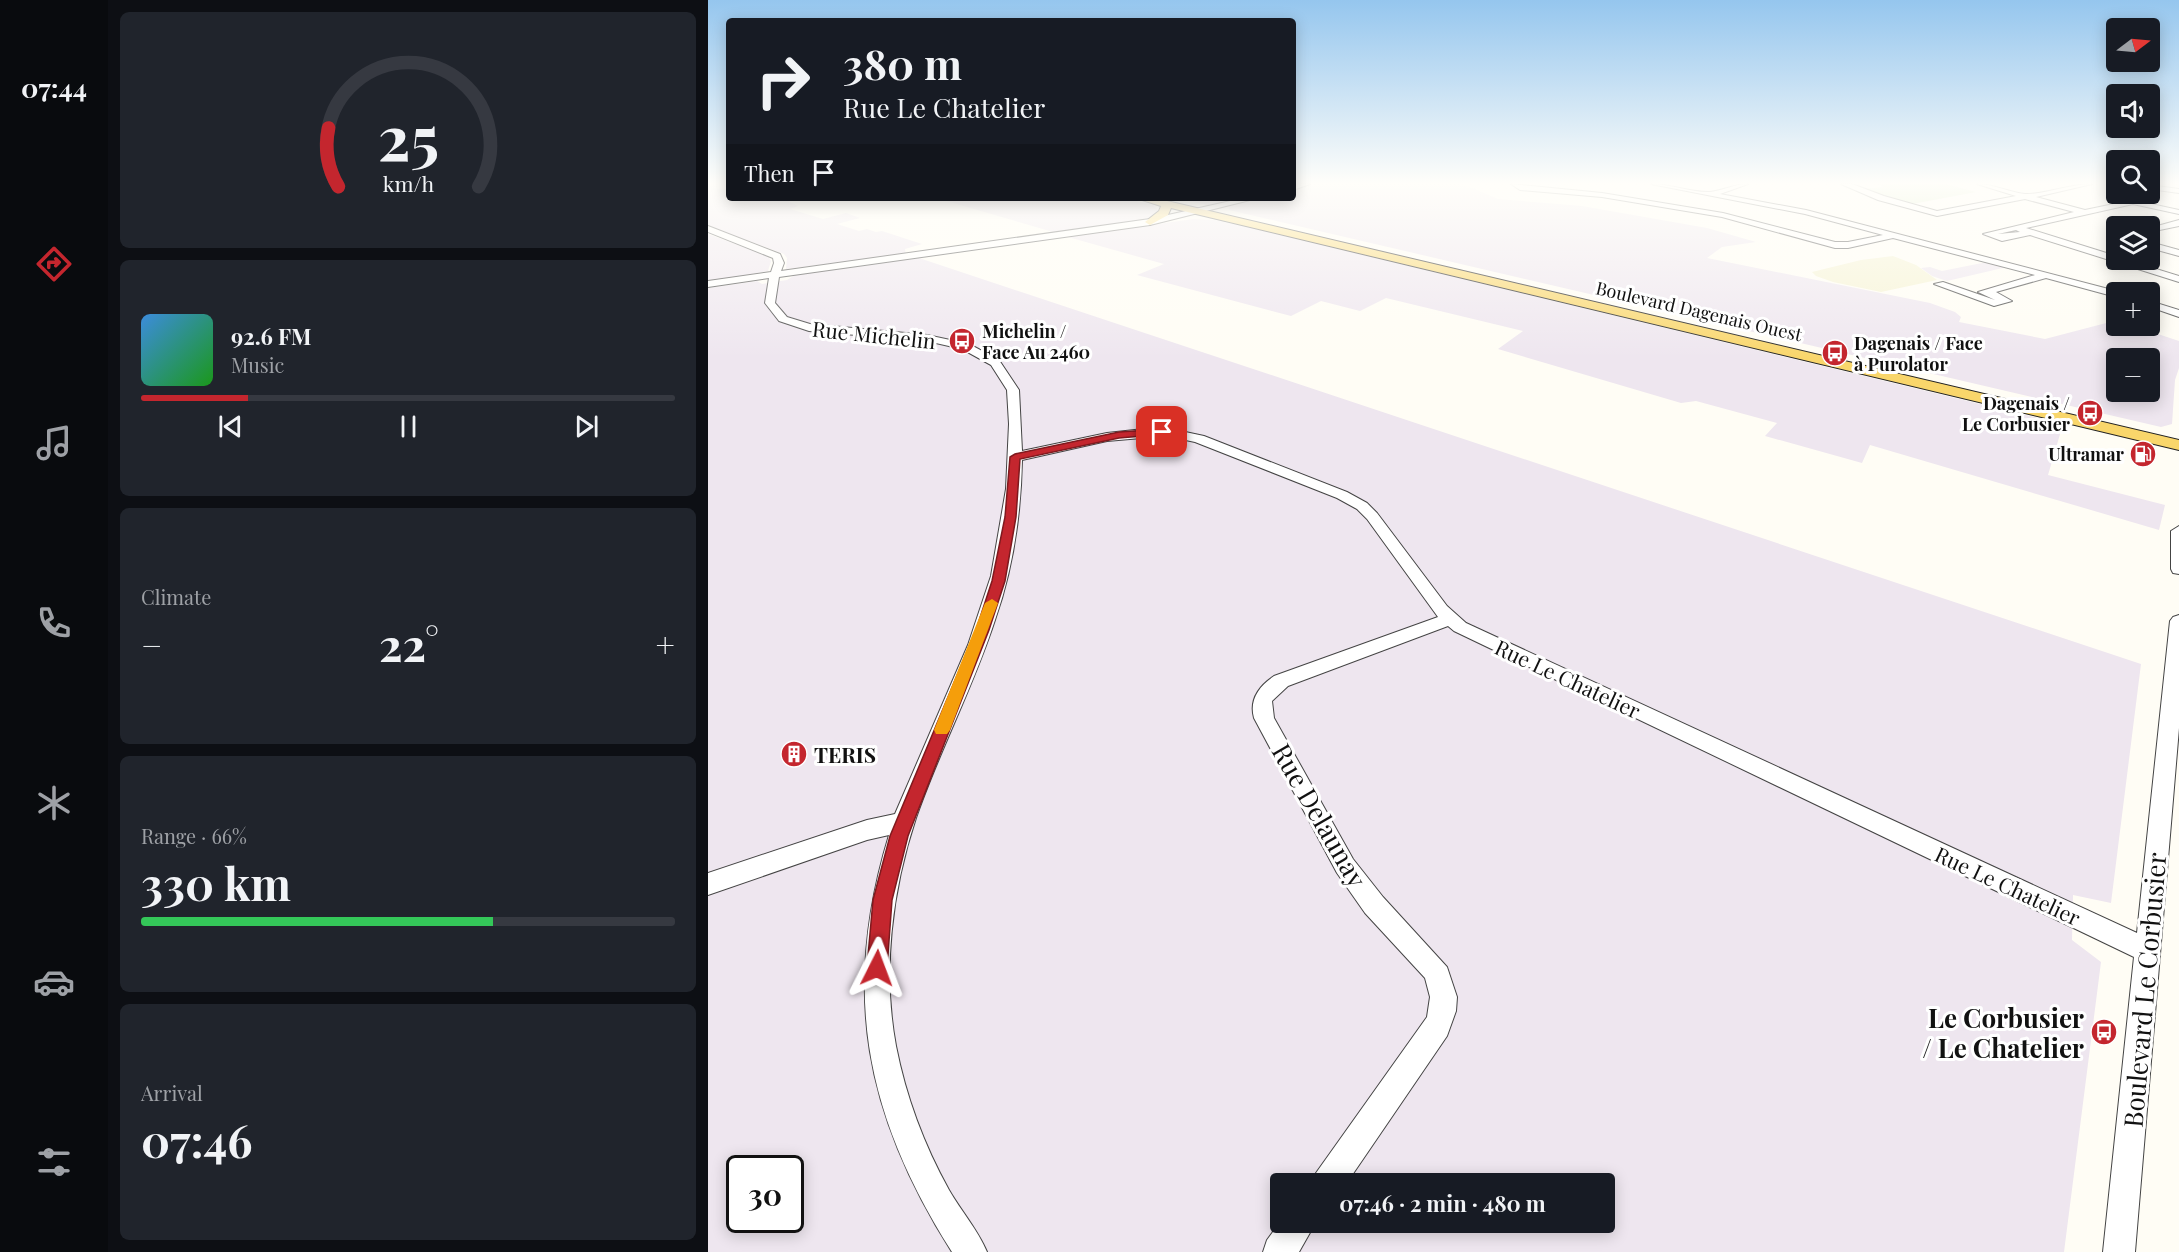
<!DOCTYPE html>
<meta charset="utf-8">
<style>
:root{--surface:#171b24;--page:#20242c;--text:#f1f3f6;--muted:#9ea1a6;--line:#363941;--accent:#c4262e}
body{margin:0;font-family:"Playfair Display",serif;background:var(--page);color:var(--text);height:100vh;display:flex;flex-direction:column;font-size:22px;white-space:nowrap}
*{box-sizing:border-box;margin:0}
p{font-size:20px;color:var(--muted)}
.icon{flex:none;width:33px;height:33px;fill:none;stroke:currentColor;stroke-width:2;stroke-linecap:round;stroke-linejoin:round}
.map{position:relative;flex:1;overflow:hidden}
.drawer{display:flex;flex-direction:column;gap:12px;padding:12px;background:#0d0f14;width:600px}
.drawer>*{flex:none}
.banner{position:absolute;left:18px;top:18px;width:570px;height:183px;border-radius:6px;box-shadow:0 3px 15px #0003;background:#171b24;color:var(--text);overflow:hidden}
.needle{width:39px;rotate:74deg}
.tools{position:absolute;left:1398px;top:18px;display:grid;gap:12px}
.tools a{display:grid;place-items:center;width:54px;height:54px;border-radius:6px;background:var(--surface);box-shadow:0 3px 15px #0003;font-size:30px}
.speed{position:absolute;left:18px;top:1155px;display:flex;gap:12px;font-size:30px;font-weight:700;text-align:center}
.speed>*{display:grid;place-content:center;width:78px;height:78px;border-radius:50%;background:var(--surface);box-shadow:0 3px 15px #0003;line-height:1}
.speed .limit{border:3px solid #111;border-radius:9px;background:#fff;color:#111}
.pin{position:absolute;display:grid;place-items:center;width:51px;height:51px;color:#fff;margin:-26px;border-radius:12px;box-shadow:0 3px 9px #0006}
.me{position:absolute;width:66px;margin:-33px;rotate:3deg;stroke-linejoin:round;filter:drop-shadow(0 0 4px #0008)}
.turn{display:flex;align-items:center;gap:21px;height:126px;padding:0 18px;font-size:27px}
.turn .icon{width:78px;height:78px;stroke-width:2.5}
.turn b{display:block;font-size:42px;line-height:51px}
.then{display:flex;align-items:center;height:57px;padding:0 18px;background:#0003;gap:12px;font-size:22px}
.big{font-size:45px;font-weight:700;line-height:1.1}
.drawer .tile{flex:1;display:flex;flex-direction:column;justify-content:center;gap:9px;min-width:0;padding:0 21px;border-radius:9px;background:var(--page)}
.drawer .dial{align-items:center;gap:0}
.dial svg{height:156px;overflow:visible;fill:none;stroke:var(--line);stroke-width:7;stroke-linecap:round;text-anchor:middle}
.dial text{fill:var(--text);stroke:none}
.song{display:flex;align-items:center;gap:18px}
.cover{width:72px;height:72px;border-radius:9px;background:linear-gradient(135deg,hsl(210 70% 55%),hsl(120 70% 35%))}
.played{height:6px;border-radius:3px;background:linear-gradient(90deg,var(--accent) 20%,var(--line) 20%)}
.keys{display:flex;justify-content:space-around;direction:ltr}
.heat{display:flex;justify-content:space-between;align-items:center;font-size:33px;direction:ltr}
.charge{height:9px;border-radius:4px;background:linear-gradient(90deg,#34c759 66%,var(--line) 0)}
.trip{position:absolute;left:562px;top:1173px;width:345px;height:60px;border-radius:6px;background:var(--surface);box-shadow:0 3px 15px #0003;font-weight:700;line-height:60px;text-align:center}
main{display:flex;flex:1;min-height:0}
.tabs{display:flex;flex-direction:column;width:108px;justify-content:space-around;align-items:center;background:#090b0e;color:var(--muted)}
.tabs .icon{width:42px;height:42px}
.tabs .active{color:var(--accent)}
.tabs b{font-size:27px;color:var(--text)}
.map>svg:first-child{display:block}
</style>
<main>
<nav class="tabs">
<b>07:44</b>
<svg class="icon active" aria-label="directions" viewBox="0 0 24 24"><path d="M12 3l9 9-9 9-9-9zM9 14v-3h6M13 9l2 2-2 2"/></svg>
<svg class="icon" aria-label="music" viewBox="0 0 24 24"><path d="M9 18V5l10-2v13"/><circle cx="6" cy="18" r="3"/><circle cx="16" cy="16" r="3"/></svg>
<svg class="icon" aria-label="phone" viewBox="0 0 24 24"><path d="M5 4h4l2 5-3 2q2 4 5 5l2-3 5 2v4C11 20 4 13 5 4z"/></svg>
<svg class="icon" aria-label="climate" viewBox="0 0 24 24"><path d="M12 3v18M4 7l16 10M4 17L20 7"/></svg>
<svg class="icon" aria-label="car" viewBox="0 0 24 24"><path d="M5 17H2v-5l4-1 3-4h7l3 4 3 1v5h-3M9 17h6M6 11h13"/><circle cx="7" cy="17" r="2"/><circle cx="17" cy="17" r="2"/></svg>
<svg class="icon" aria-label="filters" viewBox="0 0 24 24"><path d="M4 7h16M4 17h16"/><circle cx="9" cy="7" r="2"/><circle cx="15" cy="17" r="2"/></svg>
</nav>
<section class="drawer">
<div class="tile dial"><svg viewBox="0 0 100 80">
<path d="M14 69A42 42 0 1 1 86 69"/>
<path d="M14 69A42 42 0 0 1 9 39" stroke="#c4262e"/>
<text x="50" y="56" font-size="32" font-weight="700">25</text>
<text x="50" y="72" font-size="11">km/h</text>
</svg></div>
<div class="tile">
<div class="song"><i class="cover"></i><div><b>92.6 FM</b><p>Music</p></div></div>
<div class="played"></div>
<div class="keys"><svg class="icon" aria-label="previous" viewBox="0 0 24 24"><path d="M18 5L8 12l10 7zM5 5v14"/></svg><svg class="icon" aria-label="pause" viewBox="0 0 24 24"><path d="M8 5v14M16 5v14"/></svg><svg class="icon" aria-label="next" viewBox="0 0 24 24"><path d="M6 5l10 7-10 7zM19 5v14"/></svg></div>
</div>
<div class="tile"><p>Climate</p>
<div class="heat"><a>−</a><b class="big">22°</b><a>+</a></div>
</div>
<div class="tile"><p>Range · 66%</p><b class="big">330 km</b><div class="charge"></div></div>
<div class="tile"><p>Arrival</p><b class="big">07:46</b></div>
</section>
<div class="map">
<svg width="1471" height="1252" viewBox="0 0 1471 1252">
<rect width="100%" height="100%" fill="#fffdf5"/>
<path fill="#eee6ef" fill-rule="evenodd" d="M0 184 11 186 6 187 11 189H21V198L80 201 90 206 82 209 115 219 138 213 152 218 129 224 151 231 159 229 168 232 174 231 214 244 197 249 198 255 78 269 79 258 76 254 0 226Z
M585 184H748L762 187 790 199 874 206 999 228 1048 242 1014 247 999 258 1222 303 1247 312 1253 317 1251 322 1337 339 1402 322H1408V326H1426L1471 341V368L1467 380 1464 424 1453 427 521 210 522 206 499 205 467 198H585ZM1408 358H1442V392H1408Z
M228 198H417L445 205 450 210 443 217 434 221 345 232Z
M485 219 507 220 535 226 1355 424 1340 475 1457 505 1451 530 1162 445 1154 463 1057 436 1069 423 988 401 973 403 790 349 815 331 678 298 652 311 613 301 583 316 429 275 456 264 360 237Z
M0 234 60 256 63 261 60 271 0 282Z
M211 258 1433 664 1403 903 1365 895 1364 940 1393 962 1356 1252H0V288L49 281 54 284 79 280 87 275ZM32 1168H82V1220H32ZM573 1184H897V1222H573Z
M1279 262 1299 267 1239 281 1224 276 1213 268 1222 267 1234 271Z"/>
<path fill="#f6f3d4" d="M1185 256 1208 265 1229 280 1173 292 1125 282 1108 276 1104 272 1153 260Z"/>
<path fill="#d5ebbd" d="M1170 184H1238L1268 192 1199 205 1154 189 1175 187Z"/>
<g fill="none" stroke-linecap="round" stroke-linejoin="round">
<defs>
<path id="minor" d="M590 184H602L585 190V186Z
M803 184 894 193 1015 213 1127 242H1140L1175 235 1097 214 943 184C963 184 985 193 1002 192 1014 191 1026 184 1040 184L1012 194 1098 210 1412 292H1408V297L1338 278 1288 292 1304 301 1286 306 1226 284 1235 282 1287 300 1270 292 1327 275 1185 238 1140 248H1127L1014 217 894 197 812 190Z
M1133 184H1144L1176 196 1229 211 1308 196 1269 184C1286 184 1300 192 1317 194 1333 195 1363 184 1384 184L1328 197 1377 210 1425 200 1471 210V214L1425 204 1318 228 1408 256V260H1419L1471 276V282L1322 235 1294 241 1275 234 1366 212 1317 199 1229 216 1170 200ZM1308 230 1312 232 1290 234Z
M1442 185 1471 189V193L1442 189Z
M536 198H550L442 225 71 277 67 303 79 317 102 324 219 335 261 344 291 360 311 390 314 451 399 433 445 428 468 430 496 436 639 492 659 503 669 513 739 606 758 623 1429 933 1462 621 1465 617 1471 615V728L1427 1252H1395L1426 957 746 631 740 626 580 686 564 701 566 718 645 859 675 897 739 967 749 997 748 1011 739 1036 638 1184H604L608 1173 719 1017 722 997 717 978 657 913 629 873 546 718C541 700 551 686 566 676L730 617 659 519 649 509 629 498 487 442 468 438 445 437 399 441 314 460C313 514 305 569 287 620 265 688 231 751 208 818 184 890 174 971 188 1046 198 1097 216 1145 241 1190 253 1211 270 1230 279 1252H244C157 1115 133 992 181 835L159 840 0 895V873L159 820 187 814 260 645 283 576 298 489 301 424 299 390 283 365 254 349 219 341 101 331 71 321 57 303 61 278 0 287V281L63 272 66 263 65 258 0 232V226L72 254 76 263 73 271 442 219Z
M1471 220V226L1442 232V228Z
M1442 242 1471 250V256L1442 248Z
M1442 301 1471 310V317L1442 307Z
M1471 526V574L1465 573 1463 569V531Z
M573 1221 608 1222 591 1252H555L559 1240Z"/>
<path id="major" d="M428 198 459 201 1471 440V450L463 208 460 215 442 225 437 222 451 211 453 206Z"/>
</defs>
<use href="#minor" stroke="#444" stroke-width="2"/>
<use href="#major" stroke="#222" stroke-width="2"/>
<use href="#minor" fill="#fff" fill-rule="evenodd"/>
<use href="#major" fill="#f9d66b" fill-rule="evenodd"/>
</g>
<linearGradient id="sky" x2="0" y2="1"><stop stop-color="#95c6ee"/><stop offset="0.51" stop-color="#fffefa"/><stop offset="1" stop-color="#fffefa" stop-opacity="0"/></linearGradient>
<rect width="1471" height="359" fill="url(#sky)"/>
<path fill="#c4262e" stroke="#7f191e" stroke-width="1.5" d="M454 429 459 432 458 434 411 438 312 459 308 517 297 581 281 630 200 836 184 900 179 968 176 975 169 978 162 975 159 968 165 900 182 836 268 630 284 581 297 517 302 457 307 454 411 432Z"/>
<path fill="#f59e0b" d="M284 599 290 603 242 730 239 734H228L226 730 277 603Z"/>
<defs>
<symbol id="bus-disc" viewBox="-11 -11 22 22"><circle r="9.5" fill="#c4262e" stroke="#fff"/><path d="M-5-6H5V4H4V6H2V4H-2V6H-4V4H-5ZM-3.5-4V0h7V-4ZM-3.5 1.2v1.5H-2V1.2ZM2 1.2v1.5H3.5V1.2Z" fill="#fff"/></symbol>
<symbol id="fuel-disc" viewBox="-11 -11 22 22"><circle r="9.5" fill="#c4262e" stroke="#fff"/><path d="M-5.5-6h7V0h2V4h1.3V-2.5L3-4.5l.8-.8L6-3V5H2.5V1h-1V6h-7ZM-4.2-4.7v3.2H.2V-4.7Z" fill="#fff"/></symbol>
<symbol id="building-disc" viewBox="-11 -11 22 22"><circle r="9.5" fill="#c4262e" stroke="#fff"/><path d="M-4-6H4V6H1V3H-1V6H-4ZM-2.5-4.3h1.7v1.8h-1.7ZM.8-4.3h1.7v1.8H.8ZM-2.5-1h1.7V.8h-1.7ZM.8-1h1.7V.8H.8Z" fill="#fff"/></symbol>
</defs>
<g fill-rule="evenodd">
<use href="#bus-disc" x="239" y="326" width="30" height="30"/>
<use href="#bus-disc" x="1112" y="338" width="30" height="30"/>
<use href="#bus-disc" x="1367" y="398" width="30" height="30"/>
<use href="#fuel-disc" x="1420" y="439" width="30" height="30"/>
<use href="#building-disc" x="71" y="739" width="30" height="30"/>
<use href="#bus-disc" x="1381" y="1017" width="30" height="30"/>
</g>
<g text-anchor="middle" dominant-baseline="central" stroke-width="6" stroke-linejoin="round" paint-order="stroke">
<g font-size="18" fill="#111" stroke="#fff">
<text transform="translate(991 311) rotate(13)">Boulevard Dagenais Ouest</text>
</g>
<g font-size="18" font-weight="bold" fill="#111" stroke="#fff" text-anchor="start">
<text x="274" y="331">Michelin /<tspan x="274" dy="21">Face Au 2460</tspan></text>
<text x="1146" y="343">Dagenais / Face<tspan x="1146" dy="21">à Purolator</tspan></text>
<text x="1362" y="403" text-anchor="end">Dagenais /<tspan x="1362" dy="21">Le Corbusier</tspan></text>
<text x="1416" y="454" text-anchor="end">Ultramar</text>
</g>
<g font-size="21" fill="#111" stroke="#fff">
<text transform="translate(166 334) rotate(6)">Rue Michelin</text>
<text transform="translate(860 678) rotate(25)">Rue Le Chatelier</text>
<text transform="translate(1300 885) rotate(25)">Rue Le Chatelier</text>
</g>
<g font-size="21" font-weight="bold" fill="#111" stroke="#fff" text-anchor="start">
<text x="106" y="754">TERIS</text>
</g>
<g font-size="26" fill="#111" stroke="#fff">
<text transform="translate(612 815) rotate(60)">Rue Delaunay</text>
<text transform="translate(1436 990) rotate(-85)">Boulevard Le Corbusier</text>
</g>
<g font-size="26" font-weight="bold" fill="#111" stroke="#fff" text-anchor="end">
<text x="1376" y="1017">Le Corbusier<tspan x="1376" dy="30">/ Le Chatelier</tspan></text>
</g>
</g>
</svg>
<div class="tools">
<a><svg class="needle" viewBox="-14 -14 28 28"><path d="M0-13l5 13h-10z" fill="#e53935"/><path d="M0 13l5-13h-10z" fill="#9ea1a6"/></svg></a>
<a><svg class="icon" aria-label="sound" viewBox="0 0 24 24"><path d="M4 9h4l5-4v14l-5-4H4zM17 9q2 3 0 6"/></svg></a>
<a><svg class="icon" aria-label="search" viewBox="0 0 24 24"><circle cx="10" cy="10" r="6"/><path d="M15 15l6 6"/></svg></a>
<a><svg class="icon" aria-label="layers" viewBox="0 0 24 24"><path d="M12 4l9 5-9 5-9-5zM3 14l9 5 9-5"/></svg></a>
<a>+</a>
<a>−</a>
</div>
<div class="speed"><div class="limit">30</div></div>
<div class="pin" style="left:454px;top:432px;background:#d93025"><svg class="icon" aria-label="arrive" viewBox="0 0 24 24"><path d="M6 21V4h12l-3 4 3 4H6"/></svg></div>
<svg class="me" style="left:169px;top:968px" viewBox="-20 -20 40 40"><path d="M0-17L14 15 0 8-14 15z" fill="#c4262e" stroke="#fff" stroke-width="4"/></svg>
<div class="trip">07:46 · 2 min · 480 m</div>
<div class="banner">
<div class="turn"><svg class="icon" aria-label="right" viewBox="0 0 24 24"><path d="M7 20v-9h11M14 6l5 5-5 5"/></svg><div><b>380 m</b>Rue Le Chatelier</div></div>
<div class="then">Then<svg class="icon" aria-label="arrive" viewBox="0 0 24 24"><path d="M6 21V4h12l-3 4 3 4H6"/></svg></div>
</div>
</div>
</main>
